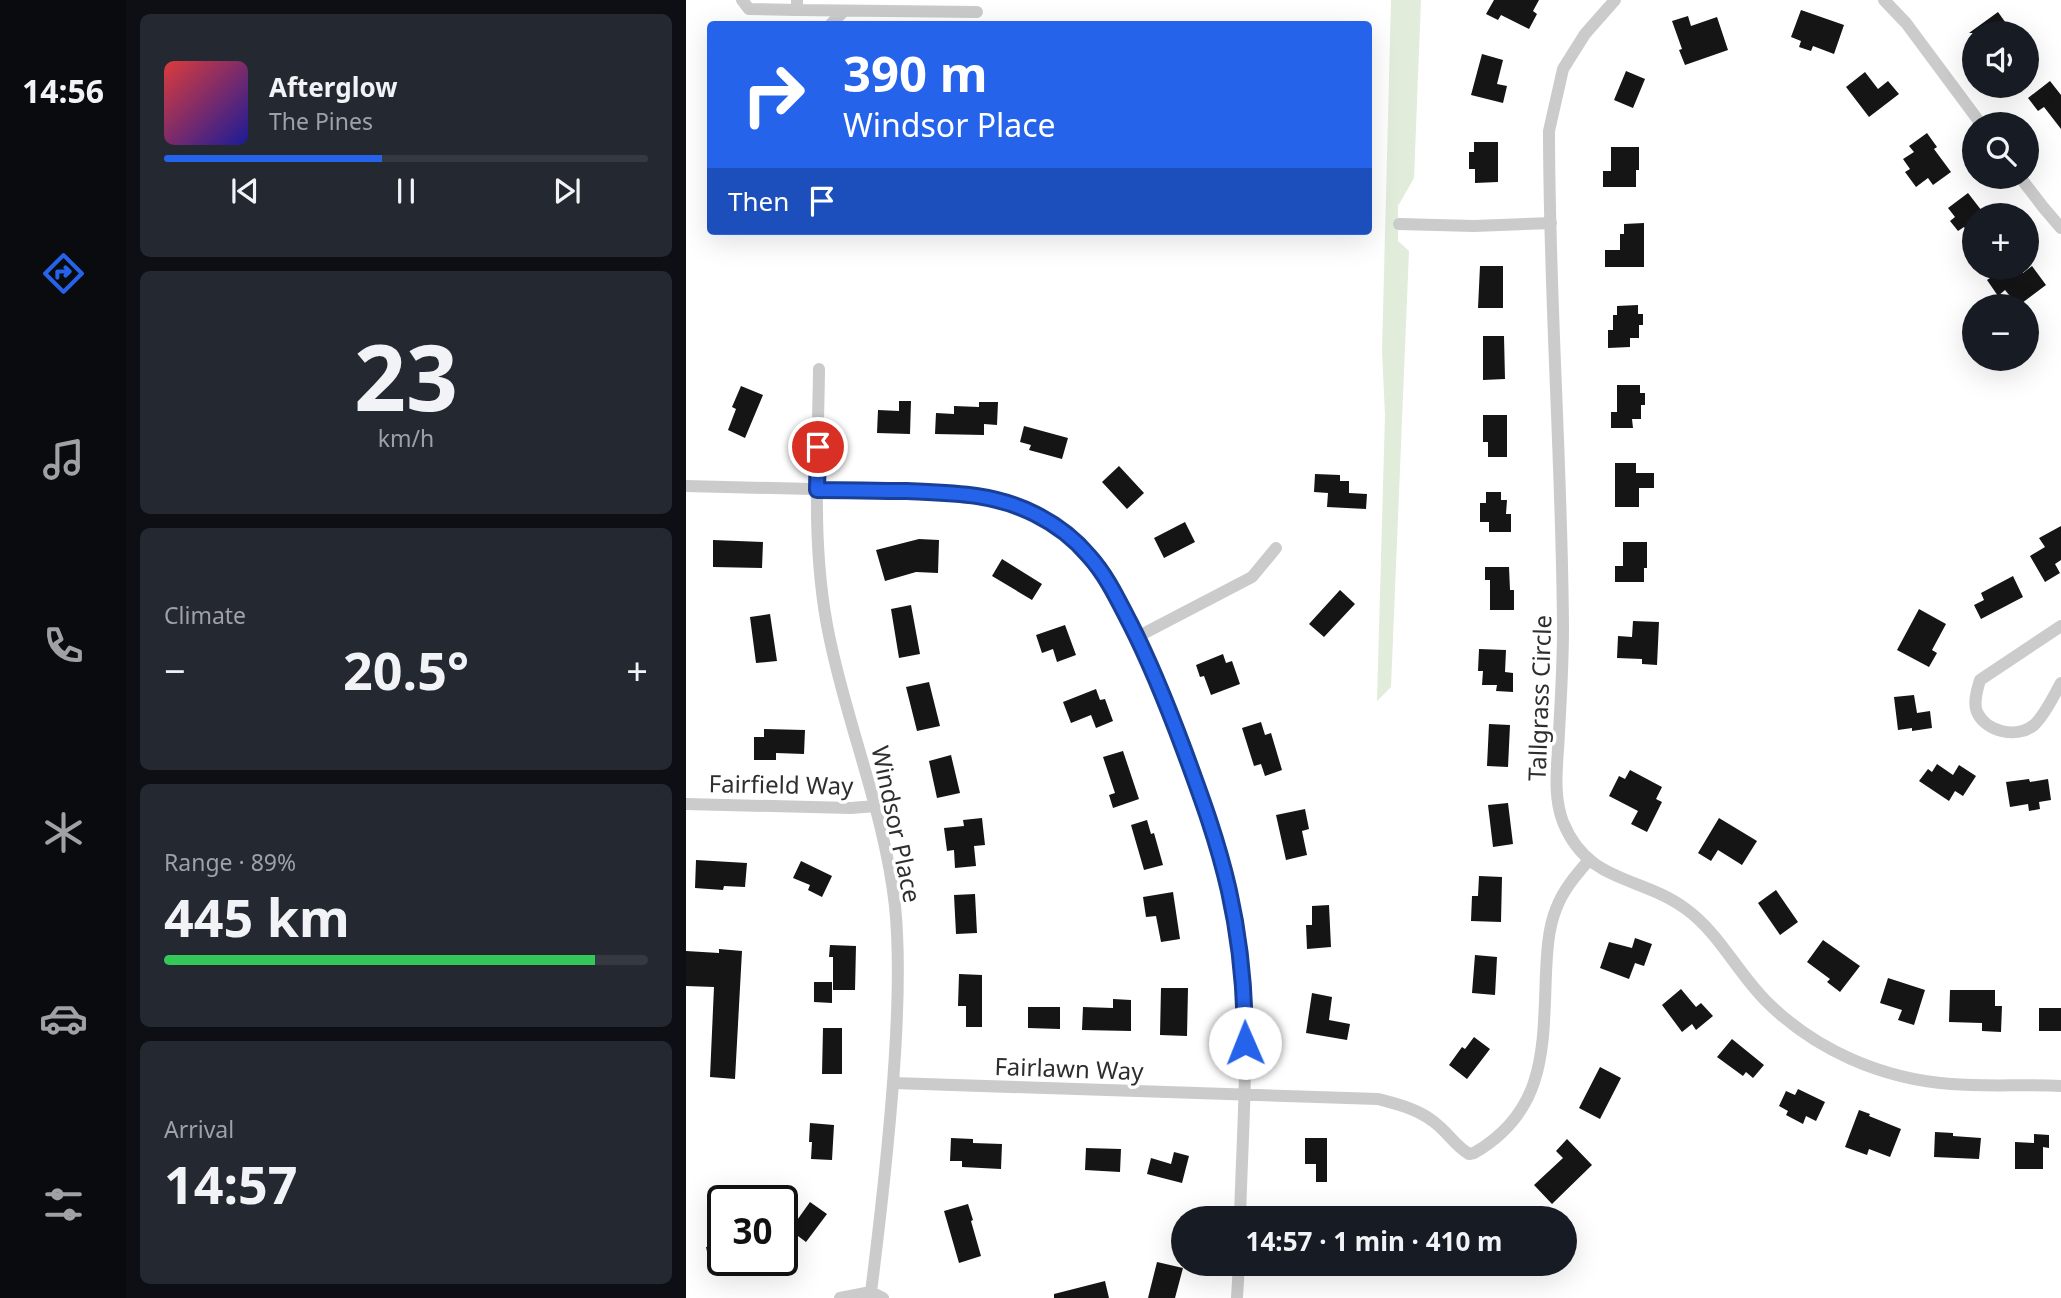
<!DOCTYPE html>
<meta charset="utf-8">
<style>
:root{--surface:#171b24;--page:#242831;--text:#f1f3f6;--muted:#9ea1a6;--line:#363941;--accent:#2563eb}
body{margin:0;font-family:"Noto Sans",sans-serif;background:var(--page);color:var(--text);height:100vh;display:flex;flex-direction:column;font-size:26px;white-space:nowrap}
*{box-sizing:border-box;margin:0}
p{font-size:23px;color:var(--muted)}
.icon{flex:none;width:38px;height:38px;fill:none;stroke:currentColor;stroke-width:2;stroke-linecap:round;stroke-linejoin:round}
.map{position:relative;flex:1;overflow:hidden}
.drawer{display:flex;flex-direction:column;gap:14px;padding:14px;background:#0d0f14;width:560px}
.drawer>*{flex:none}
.guide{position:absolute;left:21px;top:21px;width:665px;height:214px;border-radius:7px;box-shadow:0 7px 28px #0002;background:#2563eb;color:#fff;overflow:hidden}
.buttons{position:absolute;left:1276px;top:21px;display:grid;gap:14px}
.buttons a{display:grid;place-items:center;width:77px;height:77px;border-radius:50%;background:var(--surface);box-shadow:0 7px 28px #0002;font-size:35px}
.speed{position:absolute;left:21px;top:1185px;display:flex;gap:14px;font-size:35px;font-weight:700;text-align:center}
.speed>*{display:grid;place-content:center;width:91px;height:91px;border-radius:50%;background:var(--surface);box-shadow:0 7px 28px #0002;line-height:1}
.speed .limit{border:4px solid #111;border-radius:10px;background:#fff;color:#111}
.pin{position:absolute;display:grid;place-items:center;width:60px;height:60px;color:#fff;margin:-30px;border:4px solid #fff;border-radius:50%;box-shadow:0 2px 7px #0007}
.me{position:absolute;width:77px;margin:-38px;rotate:359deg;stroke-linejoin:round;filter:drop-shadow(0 0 5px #0008)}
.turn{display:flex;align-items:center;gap:24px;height:147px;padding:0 21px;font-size:32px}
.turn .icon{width:91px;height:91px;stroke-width:2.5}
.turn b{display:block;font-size:49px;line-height:60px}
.then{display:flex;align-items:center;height:66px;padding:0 21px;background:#0003;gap:14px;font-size:26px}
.big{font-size:52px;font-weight:700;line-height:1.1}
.drawer .tile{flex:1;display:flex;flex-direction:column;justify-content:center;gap:10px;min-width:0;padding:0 24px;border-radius:10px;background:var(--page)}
.drawer .dial{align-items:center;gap:0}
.dial b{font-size:91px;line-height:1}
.song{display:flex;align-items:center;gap:21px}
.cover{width:84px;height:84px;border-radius:10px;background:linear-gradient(135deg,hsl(0 70% 55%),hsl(240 70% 35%))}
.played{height:7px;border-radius:4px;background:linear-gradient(90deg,var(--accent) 45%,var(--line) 45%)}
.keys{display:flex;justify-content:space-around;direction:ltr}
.heat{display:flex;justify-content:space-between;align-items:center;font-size:38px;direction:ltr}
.charge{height:10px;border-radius:5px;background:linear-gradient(90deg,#34c759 89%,var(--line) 0)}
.trip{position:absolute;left:485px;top:1206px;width:406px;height:70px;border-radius:35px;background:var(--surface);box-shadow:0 7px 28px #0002;font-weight:700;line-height:70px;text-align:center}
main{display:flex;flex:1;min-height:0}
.tab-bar{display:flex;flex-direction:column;width:126px;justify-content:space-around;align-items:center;background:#090b0e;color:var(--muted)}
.tab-bar .icon{width:49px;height:49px}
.tab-bar .selected{color:var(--accent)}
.tab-bar b{font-size:32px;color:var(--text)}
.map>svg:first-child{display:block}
</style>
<main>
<nav class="tab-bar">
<b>14:56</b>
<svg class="icon selected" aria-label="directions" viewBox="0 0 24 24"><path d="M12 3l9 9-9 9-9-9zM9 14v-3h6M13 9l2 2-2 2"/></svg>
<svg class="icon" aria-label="music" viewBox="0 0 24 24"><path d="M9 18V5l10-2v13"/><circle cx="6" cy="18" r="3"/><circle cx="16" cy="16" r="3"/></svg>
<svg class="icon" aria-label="phone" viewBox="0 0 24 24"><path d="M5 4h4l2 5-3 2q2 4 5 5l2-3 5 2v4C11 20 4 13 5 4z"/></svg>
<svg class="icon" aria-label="climate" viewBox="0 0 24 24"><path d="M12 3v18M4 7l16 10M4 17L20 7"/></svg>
<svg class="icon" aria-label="car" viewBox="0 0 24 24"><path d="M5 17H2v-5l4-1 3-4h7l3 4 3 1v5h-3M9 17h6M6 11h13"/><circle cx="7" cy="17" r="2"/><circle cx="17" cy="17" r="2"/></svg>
<svg class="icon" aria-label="filters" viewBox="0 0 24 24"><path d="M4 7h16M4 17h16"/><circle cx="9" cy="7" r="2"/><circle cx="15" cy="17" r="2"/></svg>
</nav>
<section class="drawer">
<div class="tile">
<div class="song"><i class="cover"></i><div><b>Afterglow</b><p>The Pines</p></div></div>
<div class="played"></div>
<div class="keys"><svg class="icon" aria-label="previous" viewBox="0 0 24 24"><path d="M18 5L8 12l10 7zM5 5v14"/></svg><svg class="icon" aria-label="pause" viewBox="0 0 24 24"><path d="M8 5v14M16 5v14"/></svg><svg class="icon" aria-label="next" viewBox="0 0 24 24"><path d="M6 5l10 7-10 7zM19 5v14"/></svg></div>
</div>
<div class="tile dial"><b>23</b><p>km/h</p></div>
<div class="tile"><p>Climate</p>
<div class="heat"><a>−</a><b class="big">20.5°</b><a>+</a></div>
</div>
<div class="tile"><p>Range · 89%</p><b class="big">445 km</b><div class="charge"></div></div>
<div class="tile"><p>Arrival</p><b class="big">14:57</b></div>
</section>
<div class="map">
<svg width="1375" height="1298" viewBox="0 0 1375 1298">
<rect width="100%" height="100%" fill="#fff"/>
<path fill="#e1ecdb" d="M705 0H735L728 178 712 206V241L723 251 705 687 691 701 699 415 696 351Z"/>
<path fill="#151515" d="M808 0H853L847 11 851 14 843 29 815 15 812 20 800 14Z
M1115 10 1158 25 1148 54 1127 46 1125 51 1113 47 1115 41 1105 37Z
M1312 12 1327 33H1283Z
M1002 16 1005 26 1031 17 1042 50 999 65 993 50 996 49 986 21Z
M796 54 817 60 811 84 821 86 817 103 785 95Z
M940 71 959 79 947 108 928 100Z
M1179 72 1192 89 1202 81 1213 94 1183 117 1160 87Z
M1364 81 1375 95V129L1358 107 1352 111 1342 98Z
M1241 133 1251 147 1248 149 1265 172 1247 185 1242 178 1230 187 1219 172 1224 169 1217 159 1228 152 1223 146Z
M788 142H812V182L789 183V169H783V152H788Z
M925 147H953V170H950V187H917V171H925Z
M1282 193 1299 215H1288V241L1278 227 1272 231 1264 221 1269 217 1262 208Z
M958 223V267H919V250H934V234H938V224Z
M794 266H817V308H792Z
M1346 266 1360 285 1332 306 1319 290 1312 296 1301 280 1307 276 1301 268H1333L1337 273Z
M952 305V314H957V325H953V338H944V347L922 348V330H927V315H931V306Z
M797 336H818L819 379 797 380Z
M931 385H954V393H959V405H955V419H946L947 428H925V412H931Z
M55 386 77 395 59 438 42 430 50 409 46 407Z
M213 401H225L224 434 191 433 192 410 213 411Z
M293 402H312L311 425 298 424V435L249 434 250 413 268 414V406L293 407Z
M797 415H821V457H802V442H797Z
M338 426 382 438 376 459 343 450 345 445 334 442Z
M929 463H950V473H968V488H953V507H929Z
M433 466 458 493 441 509 416 482Z
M629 474 654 475V481H663V493L681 494 680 509 641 507 642 493 628 492Z
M800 492H815V500H821L820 514H825V532H803V522H794V503H800Z
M499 522 509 542 478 558 468 538Z
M1375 526V560L1369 564 1374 573 1359 582 1344 556 1359 547 1353 538Z
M233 539 253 540 252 573 230 572 199 581 190 550Z
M27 540 77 542 76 568 27 567Z
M937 542H961V568H958V582H929V566H937Z
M316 559 356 584 346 600 306 576Z
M799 567H823L824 590H828V610H804V580H799Z
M1327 576 1337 597 1295 619 1288 605 1298 600 1295 593Z
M654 590 669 604 638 637 623 624Z
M225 605 234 654 213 658 205 609Z
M1233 609 1260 624 1246 650 1251 653 1243 667 1211 650Z
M84 614 91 661 70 663 64 617Z
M947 621 973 622 971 665 956 664V659L931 658 932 636 946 637Z
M379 625 390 655 371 662 367 649 356 653 350 635Z
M793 649 820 650 819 672 827 673V692L810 691 811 685H796L797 671H792Z
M537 654 540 663 546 661 554 684 525 695 518 676 514 677 510 665Z
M243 682 254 726 231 731 220 687Z
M410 689 414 700 419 699 427 721 410 728 405 715 385 723 377 702Z
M1228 695 1231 713 1244 711 1246 728 1226 731V728L1212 730 1208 697Z
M575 722 579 735 585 733 596 770 579 776 575 764 568 766 556 728Z
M803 724 824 725 822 767 801 766Z
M78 729 119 730 118 754 90 753V760H68V737H78Z
M437 751 453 799 427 808 423 795 429 793 417 757Z
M265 755 274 793 251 798 243 761Z
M1251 764 1267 775 1273 765 1290 776 1277 796 1269 791 1263 801 1233 781 1242 769 1246 772Z
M944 770 976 787 970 799 976 802 961 832 945 824 952 811 923 796 933 776 939 779Z
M1343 779 1344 782 1362 779 1365 800 1353 802 1354 809 1343 811 1342 804 1324 807 1320 782Z
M822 803 827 844 807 847 802 805Z
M619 809 623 829 616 831 621 855 600 860 590 815Z
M296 818 299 845 288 846 290 866 269 868 268 850 261 851 258 828 278 826 277 820Z
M1033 818 1071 841 1056 865 1032 850 1025 861 1012 853Z
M461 820 465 834 468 833 477 865 458 870 445 825Z
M10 860 61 863 59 887 38 886 37 890 9 888Z
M115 861 146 876 136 897 122 890 124 885 107 878Z
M793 876 816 877 815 922 785 921 786 896H792Z
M1090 890 1112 922 1094 935 1072 903Z
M487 892 494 939 475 942 470 916 460 917 457 897Z
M289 894 291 933 270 934 268 895Z
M643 905 645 947 621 949 620 925H626V906Z
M949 938 966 944 958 966 949 963 943 979 914 968 923 942 946 948Z
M1137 940 1174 966 1154 992 1141 982 1144 979 1121 962Z
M144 945 170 946 169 990H147V957H143Z
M33 949 56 951 49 1079 24 1077 28 987 0 986V951L33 953Z
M789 955 811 957 809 995 786 993Z
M273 974 296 975V1027H280V1006H272Z
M1202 978 1239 990 1228 1025 1212 1020 1216 1010 1194 1003Z
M128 982H146V1003L128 1002Z
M475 988H502L501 1036 474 1035Z
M995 989 1010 1007 1015 1003 1027 1016 1010 1030 1006 1024 996 1032 976 1005Z
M1264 990H1309V1006H1316L1315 1032 1296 1031V1023L1263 1022Z
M626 993 646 997 643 1020 664 1024 661 1040 620 1033Z
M427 999 445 1000V1031L396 1030 397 1007 427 1008Z
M342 1007H374V1029L342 1028Z
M1353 1008H1375V1031H1353Z
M137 1028H156V1074H136Z
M788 1037 804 1049 781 1079 763 1065 776 1047 779 1049Z
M1046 1039 1078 1065 1067 1078 1060 1072 1057 1076 1031 1057Z
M914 1067 935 1078 914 1119 893 1108Z
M1112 1089 1139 1102 1130 1121 1120 1116 1117 1124 1100 1115 1102 1111 1093 1106 1100 1091 1109 1095Z
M1173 1110 1184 1114 1183 1116 1215 1129 1204 1157 1183 1149 1181 1155 1159 1147Z
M124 1123 148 1125 146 1160 125 1159 126 1142H123Z
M1249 1132 1267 1133V1136L1295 1138 1293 1159 1248 1157Z
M1348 1134 1363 1135V1148L1357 1147V1169H1329V1142L1348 1143Z
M265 1138 287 1139V1143L316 1144 315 1169 276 1167V1161H264Z
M619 1138H641V1182H630V1164H619Z
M881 1139 906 1165 866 1204 848 1185 877 1158 870 1151Z
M400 1148 435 1149 434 1172 399 1170Z
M488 1152 503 1156 496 1183 461 1174 465 1158 485 1164Z
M124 1202 141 1214 120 1242 104 1230Z
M282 1204 287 1220 285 1221 295 1256 273 1263 258 1211Z
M37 1244V1262L24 1265 20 1247Z
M471 1262 497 1268 489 1298H462Z
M419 1281 423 1298H368V1294Z"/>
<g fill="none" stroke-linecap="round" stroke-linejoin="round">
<path stroke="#cbcbcb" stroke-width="12" d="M56 0 63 9 111 10V0
M929 0 899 34 877 69 863 131C863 297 876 462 877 628 877 663 875 697 873 732 872 761 866 794 877 822 902 884 954 875 1000 909 1033 933 1051 972 1080 1001 1129 1050 1196 1079 1265 1084 1302 1087 1338 1084 1375 1086
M1198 0 1220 23 1295 124
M111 10 291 12
M145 24 158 11
M1334 177 1357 207 1375 228
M713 224 788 226 865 223
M133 369C132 462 124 557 146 649 165 735 199 817 209 906 214 955 212 1005 209 1054 204 1134 195 1213 185 1292
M0 486 247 492C292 494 334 501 372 528 424 565 449 630 473 686 513 781 547 878 556 980 563 1059 556 1139 554 1218
M1375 626 1294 680C1291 690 1287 703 1291 712 1300 732 1331 739 1348 725 1359 715 1367 697 1375 683
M451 637 566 577 590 548
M0 804 165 808 190 806
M207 1083 692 1099C715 1105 736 1110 754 1127 764 1136 771 1147 783 1154L788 1153C861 1111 857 1047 860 973 861 952 862 929 870 909 877 890 890 875 903 860
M154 1298 185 1292 197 1298
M551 1298 553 1264"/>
</g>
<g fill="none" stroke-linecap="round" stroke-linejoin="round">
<defs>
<path id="route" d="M132 447 131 490C161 490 191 491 221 491 265 493 308 493 349 514 369 524 388 538 403 556 421 576 432 600 444 623 465 664 482 707 498 750 515 796 532 842 543 891 554 940 559 992 559 1043"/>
</defs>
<use href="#route" stroke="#184099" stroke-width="18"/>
<use href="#route" stroke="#2563eb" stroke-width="12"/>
</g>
<g text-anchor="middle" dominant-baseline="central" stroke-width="7" stroke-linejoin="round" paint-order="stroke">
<g font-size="24" fill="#2e2e2e" stroke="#fff">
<text transform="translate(853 698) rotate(-88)">Tallgrass Circle</text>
<text transform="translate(95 784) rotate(1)">Fairfield Way</text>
<text transform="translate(211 824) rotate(78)">Windsor Place</text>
<text transform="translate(383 1068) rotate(2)">Fairlawn Way</text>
</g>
</g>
</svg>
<div class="buttons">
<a><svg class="icon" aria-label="sound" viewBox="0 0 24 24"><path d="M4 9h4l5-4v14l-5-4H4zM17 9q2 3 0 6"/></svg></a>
<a><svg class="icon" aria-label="search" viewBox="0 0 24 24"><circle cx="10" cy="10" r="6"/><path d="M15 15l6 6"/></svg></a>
<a>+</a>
<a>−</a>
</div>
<div class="speed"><div class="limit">30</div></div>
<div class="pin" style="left:132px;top:447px;background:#d93025"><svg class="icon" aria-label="arrive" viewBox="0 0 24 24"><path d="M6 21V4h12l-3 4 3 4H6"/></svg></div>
<svg class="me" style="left:559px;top:1043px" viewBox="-20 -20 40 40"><circle r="19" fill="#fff"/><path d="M0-13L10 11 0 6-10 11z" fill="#2563eb"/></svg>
<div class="trip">14:57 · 1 min · 410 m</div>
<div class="guide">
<div class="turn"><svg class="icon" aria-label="right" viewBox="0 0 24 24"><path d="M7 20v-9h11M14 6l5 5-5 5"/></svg><div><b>390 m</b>Windsor Place</div></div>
<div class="then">Then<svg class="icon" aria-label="arrive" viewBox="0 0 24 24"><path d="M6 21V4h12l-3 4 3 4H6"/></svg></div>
</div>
</div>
</main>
